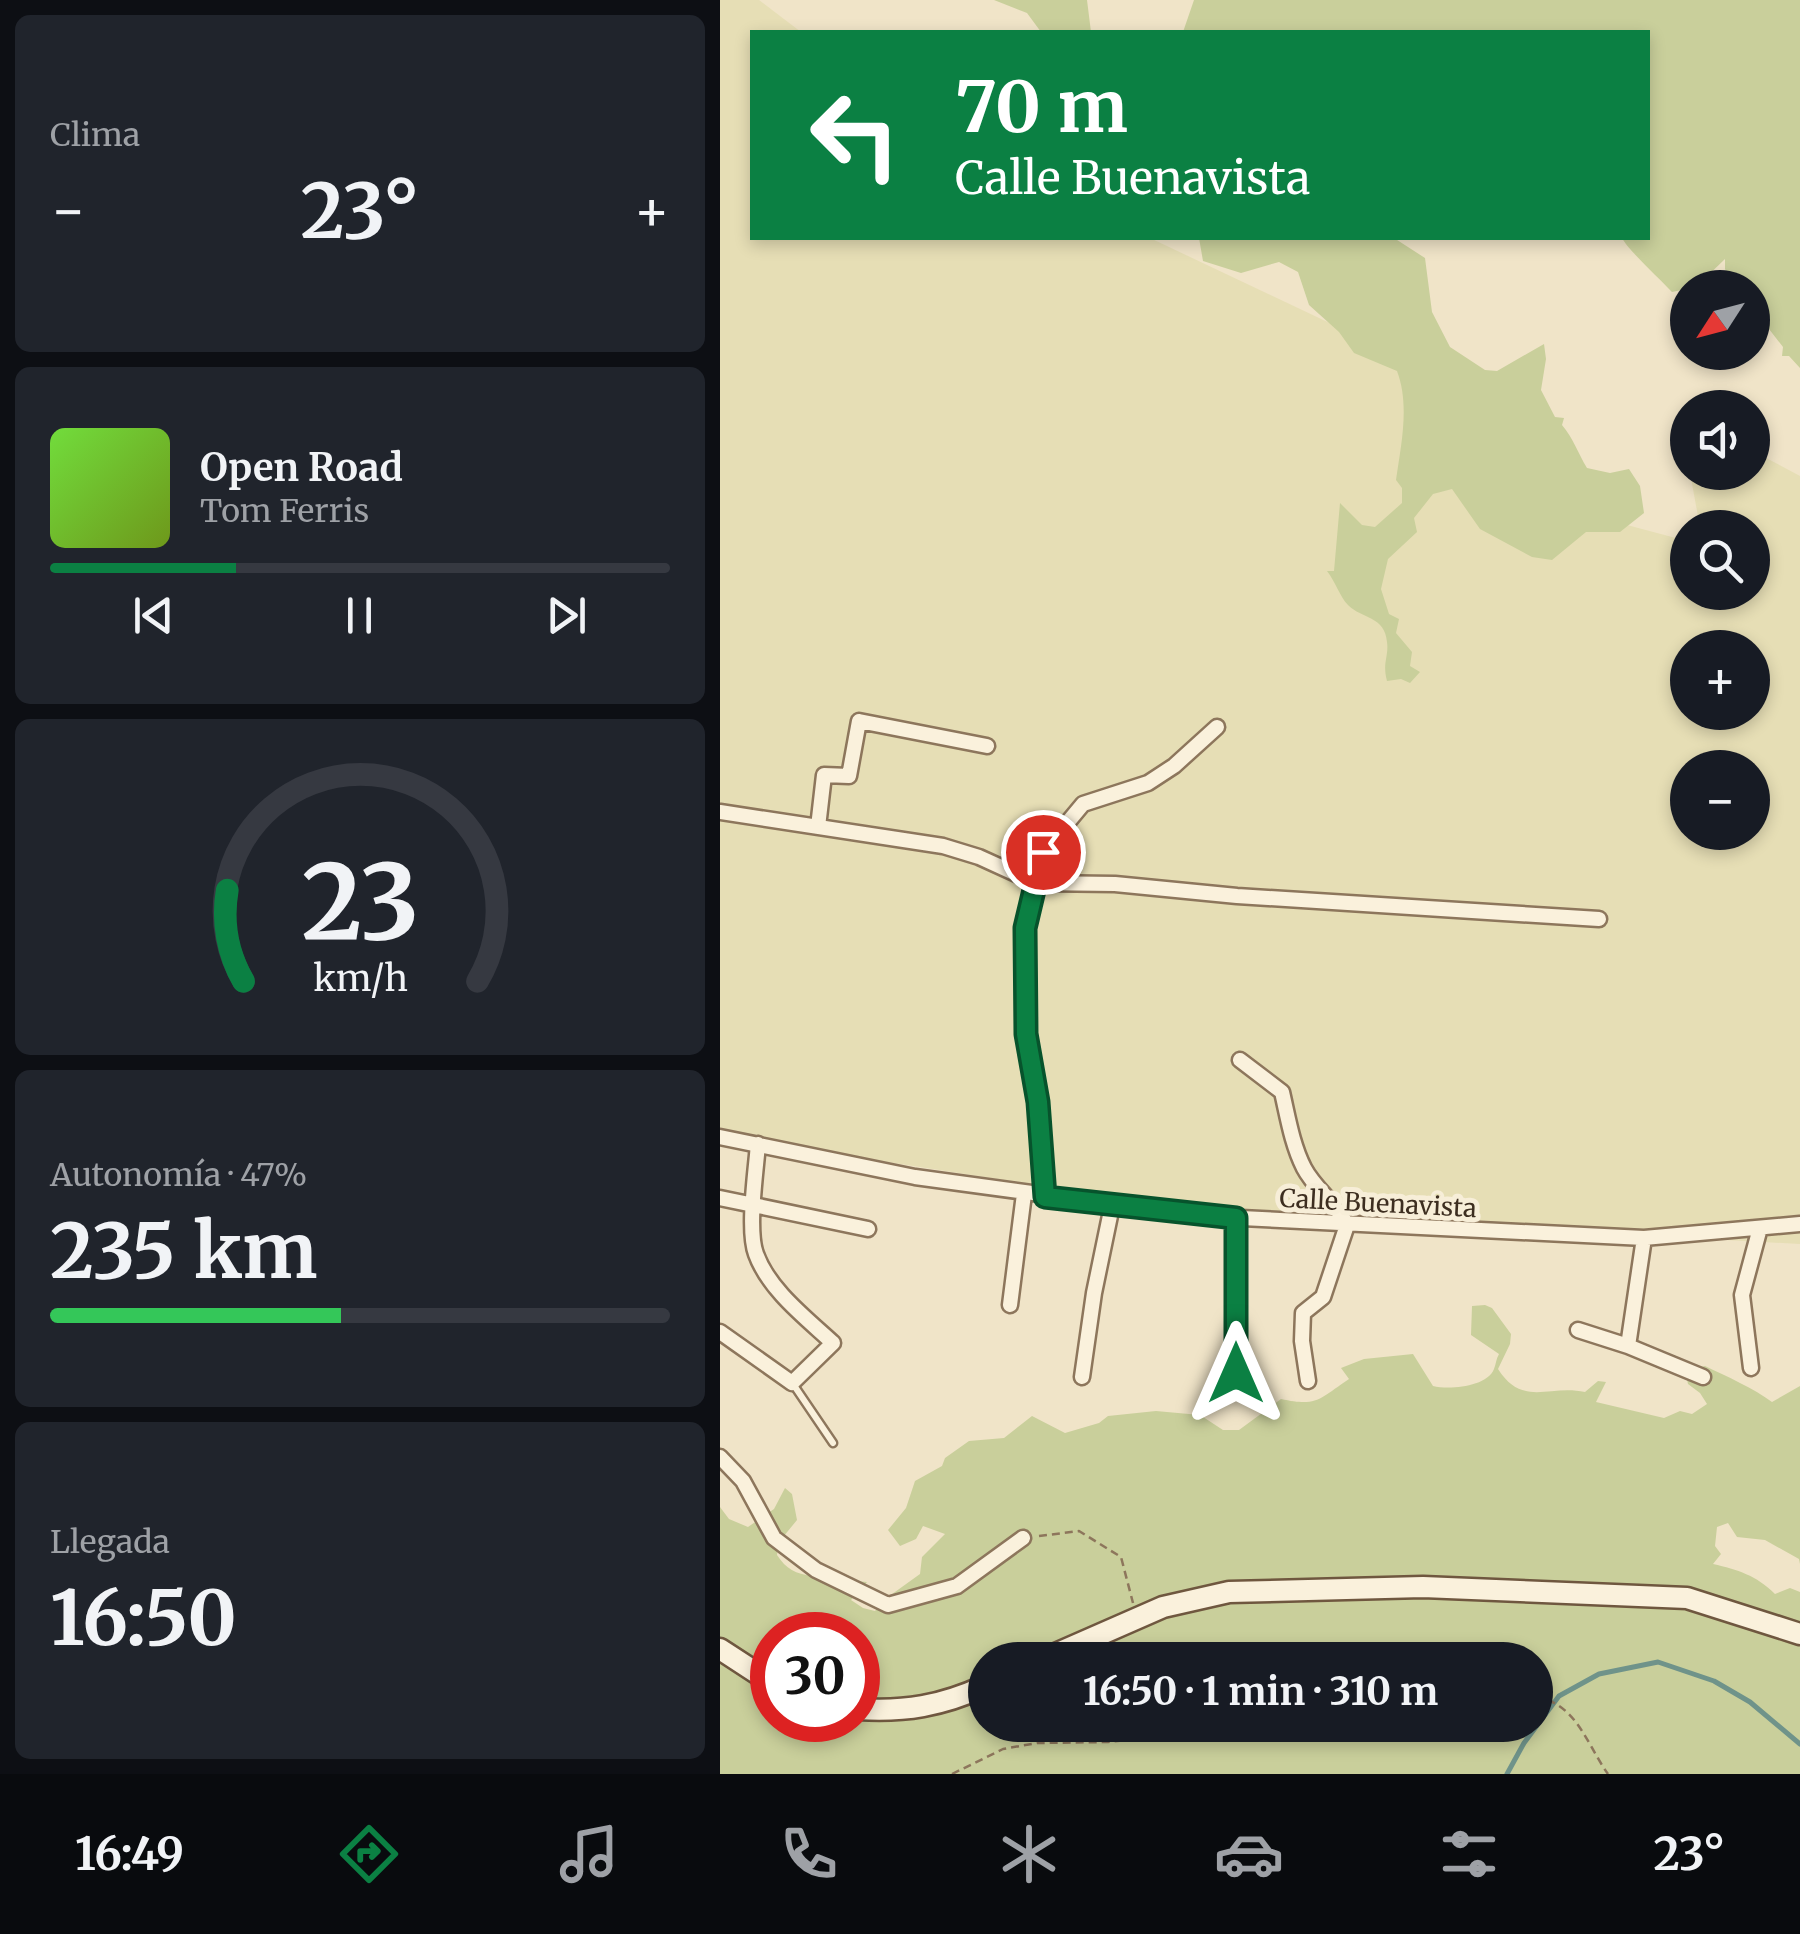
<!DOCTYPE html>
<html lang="es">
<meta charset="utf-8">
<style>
:root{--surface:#171b24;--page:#20242c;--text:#f1f3f6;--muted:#9ea1a6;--line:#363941;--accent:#0b8043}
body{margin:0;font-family:Merriweather,serif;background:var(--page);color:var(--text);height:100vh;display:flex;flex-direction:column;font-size:38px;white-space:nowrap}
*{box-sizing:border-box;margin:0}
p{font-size:32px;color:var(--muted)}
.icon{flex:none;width:55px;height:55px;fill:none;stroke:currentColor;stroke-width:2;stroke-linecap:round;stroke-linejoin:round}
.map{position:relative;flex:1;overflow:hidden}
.details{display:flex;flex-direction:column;gap:15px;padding:15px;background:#0d0f14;width:720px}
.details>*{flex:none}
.hud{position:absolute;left:30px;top:30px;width:900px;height:210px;border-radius:0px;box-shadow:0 5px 15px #0003;background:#0b8043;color:#fff;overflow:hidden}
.needle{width:65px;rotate:234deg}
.buttons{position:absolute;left:950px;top:270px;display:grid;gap:20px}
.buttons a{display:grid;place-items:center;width:100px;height:100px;border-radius:50%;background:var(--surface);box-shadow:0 5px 15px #0003;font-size:50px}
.speed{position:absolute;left:30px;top:1612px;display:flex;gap:20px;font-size:50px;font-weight:700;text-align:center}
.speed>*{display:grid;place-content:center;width:130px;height:130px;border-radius:50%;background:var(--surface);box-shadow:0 5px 15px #0003;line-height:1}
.speed .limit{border:15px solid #d22;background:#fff;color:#111}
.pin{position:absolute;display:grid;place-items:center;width:85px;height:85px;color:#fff;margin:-42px;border:5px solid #fff;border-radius:50%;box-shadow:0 2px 10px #0007}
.me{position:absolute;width:110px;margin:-55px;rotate:0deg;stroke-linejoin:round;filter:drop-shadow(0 0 8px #0008)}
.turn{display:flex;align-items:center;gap:35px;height:210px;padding:0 40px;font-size:45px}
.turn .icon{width:130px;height:130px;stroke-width:2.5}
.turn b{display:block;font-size:70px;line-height:85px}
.big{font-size:75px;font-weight:700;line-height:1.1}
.details .widget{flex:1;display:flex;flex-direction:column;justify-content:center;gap:15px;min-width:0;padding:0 35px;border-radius:15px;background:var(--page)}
.details .dial{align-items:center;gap:0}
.dial svg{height:260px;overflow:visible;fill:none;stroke:var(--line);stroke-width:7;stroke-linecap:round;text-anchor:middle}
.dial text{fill:var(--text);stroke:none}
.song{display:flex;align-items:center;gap:30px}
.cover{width:120px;height:120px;border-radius:15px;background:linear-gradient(135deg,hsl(100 70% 55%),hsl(80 70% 35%))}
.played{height:10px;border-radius:5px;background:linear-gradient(90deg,var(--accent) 30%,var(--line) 30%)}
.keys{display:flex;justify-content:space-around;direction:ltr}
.heat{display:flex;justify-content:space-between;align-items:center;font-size:55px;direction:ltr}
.charge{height:15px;border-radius:8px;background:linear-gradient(90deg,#34c759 47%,var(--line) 0)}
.trip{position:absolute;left:248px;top:1642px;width:585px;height:100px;border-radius:50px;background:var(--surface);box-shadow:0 5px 15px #0003;font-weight:700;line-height:100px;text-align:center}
.tab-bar{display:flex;height:160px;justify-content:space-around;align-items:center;background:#090b0e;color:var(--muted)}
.tab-bar .icon{width:70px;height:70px}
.tab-bar .on{color:var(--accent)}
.tab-bar b{font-size:45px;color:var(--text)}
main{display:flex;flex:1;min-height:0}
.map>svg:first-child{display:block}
</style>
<main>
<section class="details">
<div class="widget"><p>Clima</p>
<div class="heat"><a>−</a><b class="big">23°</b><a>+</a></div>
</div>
<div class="widget">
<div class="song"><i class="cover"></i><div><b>Open Road</b><p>Tom Ferris</p></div></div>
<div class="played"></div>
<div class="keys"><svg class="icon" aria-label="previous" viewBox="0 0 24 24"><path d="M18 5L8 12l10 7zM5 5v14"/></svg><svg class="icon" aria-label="pause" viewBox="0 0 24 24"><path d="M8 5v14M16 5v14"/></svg><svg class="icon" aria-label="next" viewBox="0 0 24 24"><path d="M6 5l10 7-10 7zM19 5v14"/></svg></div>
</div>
<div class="widget dial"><svg viewBox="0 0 100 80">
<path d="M14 69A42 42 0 1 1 86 69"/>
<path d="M14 69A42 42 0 0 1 9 41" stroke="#0b8043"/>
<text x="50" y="56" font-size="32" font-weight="700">23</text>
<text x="50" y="72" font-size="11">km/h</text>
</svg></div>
<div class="widget"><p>Autonomía · 47%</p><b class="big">235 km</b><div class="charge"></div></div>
<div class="widget"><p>Llegada</p><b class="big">16:50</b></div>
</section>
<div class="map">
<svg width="1080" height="1774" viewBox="0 0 1080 1774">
<rect width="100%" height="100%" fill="#f0e4c8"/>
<path fill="#e6deb5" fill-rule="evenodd" d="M0 0H39L81 32H32V238H430L694 363 892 521 967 541 968 592H1032V528L980 527 970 473 1032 472 1033 451 1080 476V1244L484 1211 0 1136ZM968 648H1032V712H968ZM968 768H1032V832H968Z"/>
<path fill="#c9cf9b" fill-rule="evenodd" d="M274 0H367L371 32H321L307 13Z
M474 0H1080V368L1069 356H1062L1063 347 1049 329 1033 319 1032 288 1014 287 1005 269V259L976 287 952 292C940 279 908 250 902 238H928V32H463Z
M479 238H674L705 258 712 312 730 347 765 370 777 371 824 344 826 359 821 390 835 417 844 418 842 425C853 438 858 453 867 468L890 473 909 469 920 486 924 513 900 532H866L832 560 812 557 760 529 732 489 713 494 694 518 697 532 668 559 661 589 669 614 679 619 676 633 692 652 690 666 700 672 690 683 681 679 667 681C662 662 669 657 667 642 665 616 642 619 628 605 620 597 615 581 607 571H614L620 503 642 525 655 527 682 503V488L676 480C681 445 690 405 677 371L634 353 619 332 589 305 578 272 559 262 521 273 483 261Z
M765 1305 772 1308 791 1334 790 1344 778 1369C803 1408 829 1384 865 1392L878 1381 886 1382 876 1402 944 1418 960 1411 972 1414 987 1404 980 1393 968 1384 965 1371 985 1366C1006 1376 1035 1389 1052 1402L1080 1386V1564L1079 1559 1045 1540 1017 1537 1008 1523 997 1527 995 1546 1001 1554 993 1564C1018 1570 1036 1575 1055 1594L1070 1588 1080 1592V1774H0V1507L9 1519 28 1527 54 1509 65 1488 72 1494 77 1520 59 1542 57 1555C66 1569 76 1574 92 1576L100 1570 125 1580 147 1582 131 1600 143 1608 155 1611 168 1597 200 1574 202 1557 225 1534 203 1526 196 1539 180 1546 168 1530 186 1508 195 1481 222 1466 225 1458 249 1441 284 1438 312 1416 345 1433 379 1423 388 1416 436 1411 480 1415 503 1430H519L561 1399C598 1407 599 1399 629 1379L621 1368 644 1359 693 1354 713 1386C729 1390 767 1387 774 1369 776 1364 776 1359 779 1354L751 1335 752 1306ZM52 1635H138V1720H52ZM265 1660H815V1725H265Z"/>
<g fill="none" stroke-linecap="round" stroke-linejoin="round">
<path stroke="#6f938a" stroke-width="5" d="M787 1774 804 1743 839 1696 879 1674 938 1662 994 1681 1030 1702 1080 1744"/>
<defs>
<path id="lane" d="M73 1384 113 1443"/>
<path id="street" d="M0 812 223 846 259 857 316 883 395 884 517 896 879 919
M98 827 104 775 129 776 139 721 267 746
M520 1060 562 1092C568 1118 572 1144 584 1168 595 1189 616 1203 627 1225L603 1297 583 1313 582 1341 588 1381
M0 1137 195 1177 481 1216 924 1238 1080 1224
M325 1197 318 1102 306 1034 305 928 323 852 363 804 428 783 454 766 497 727
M0 1198 148 1229
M290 1305 304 1194
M858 1330 908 1346 983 1377
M0 1332 72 1383 113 1343C86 1318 49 1290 36 1254 27 1230 36 1170 38 1144
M908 1346 924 1238
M1031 1368 1022 1295 1040 1228
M516 1373 517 1219
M362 1377 374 1293 392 1206
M0 1457 23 1481 54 1538 96 1570 168 1605 237 1586 303 1538"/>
<path id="secondary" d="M0 1649 52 1683
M322 1660 443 1607 509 1592 703 1587 967 1598 1080 1634
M138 1709C185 1712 221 1706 265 1686"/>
</defs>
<use href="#lane" stroke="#8d765c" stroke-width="11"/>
<use href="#street" stroke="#8d765c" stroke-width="19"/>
<use href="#secondary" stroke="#6f573f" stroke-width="25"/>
<path stroke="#8d765c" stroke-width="2.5" stroke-dasharray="8 5" stroke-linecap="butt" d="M319 1536 359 1531 401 1557 413 1603
M815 1697C856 1702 867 1745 888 1774
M232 1774 283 1749 317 1743 388 1742 550 1725"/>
<use href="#lane" stroke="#faf1dc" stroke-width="6"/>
<use href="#street" stroke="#faf1dc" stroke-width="14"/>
<use href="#secondary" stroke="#faf1dc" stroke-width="20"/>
</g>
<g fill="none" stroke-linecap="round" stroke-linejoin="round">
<defs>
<path id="route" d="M323 852 305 928 306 1034 318 1102 325 1197 516 1218V1373"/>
</defs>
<use href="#route" stroke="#07532c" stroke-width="25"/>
<use href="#route" stroke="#0b8043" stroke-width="18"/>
</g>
<g text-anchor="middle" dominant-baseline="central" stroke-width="10" stroke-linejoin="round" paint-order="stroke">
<g font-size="25" fill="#3d2e20" stroke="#f7eed8">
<text transform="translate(658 1203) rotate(3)">Calle Buenavista</text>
</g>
</g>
</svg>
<div class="buttons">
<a><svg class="needle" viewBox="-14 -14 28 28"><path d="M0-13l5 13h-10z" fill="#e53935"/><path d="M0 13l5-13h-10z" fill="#9ea1a6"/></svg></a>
<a><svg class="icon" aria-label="sound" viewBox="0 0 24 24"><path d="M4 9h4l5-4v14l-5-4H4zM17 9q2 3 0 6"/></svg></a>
<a><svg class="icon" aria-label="search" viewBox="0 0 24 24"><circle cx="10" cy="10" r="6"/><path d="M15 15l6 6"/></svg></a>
<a>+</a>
<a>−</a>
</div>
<div class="speed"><div class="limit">30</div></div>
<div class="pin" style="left:323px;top:852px;background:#d93025"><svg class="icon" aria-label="arrive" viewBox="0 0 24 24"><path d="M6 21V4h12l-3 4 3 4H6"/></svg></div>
<svg class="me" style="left:516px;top:1373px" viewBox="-20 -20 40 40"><path d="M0-17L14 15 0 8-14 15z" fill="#0b8043" stroke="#fff" stroke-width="4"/></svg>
<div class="trip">16:50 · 1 min · 310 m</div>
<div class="hud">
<div class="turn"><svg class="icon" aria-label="left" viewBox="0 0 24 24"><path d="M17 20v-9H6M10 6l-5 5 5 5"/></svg><div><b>70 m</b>Calle Buenavista</div></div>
</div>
</div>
</main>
<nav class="tab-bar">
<b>16:49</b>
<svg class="icon on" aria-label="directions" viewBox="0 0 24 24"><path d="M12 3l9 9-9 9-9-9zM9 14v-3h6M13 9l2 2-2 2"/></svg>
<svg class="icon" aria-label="music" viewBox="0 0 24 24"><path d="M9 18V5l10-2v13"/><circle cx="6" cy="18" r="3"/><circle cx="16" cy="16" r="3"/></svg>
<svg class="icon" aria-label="phone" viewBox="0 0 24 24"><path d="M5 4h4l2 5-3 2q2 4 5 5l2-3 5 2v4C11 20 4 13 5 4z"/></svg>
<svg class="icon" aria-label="climate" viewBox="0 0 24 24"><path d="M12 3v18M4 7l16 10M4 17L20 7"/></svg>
<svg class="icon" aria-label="car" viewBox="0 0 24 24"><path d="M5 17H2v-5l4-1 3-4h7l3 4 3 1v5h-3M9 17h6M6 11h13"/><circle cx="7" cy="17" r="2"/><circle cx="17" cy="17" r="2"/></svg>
<svg class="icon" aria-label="filters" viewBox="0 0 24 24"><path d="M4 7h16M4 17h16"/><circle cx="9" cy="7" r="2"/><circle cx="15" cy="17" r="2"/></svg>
<b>23°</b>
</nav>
